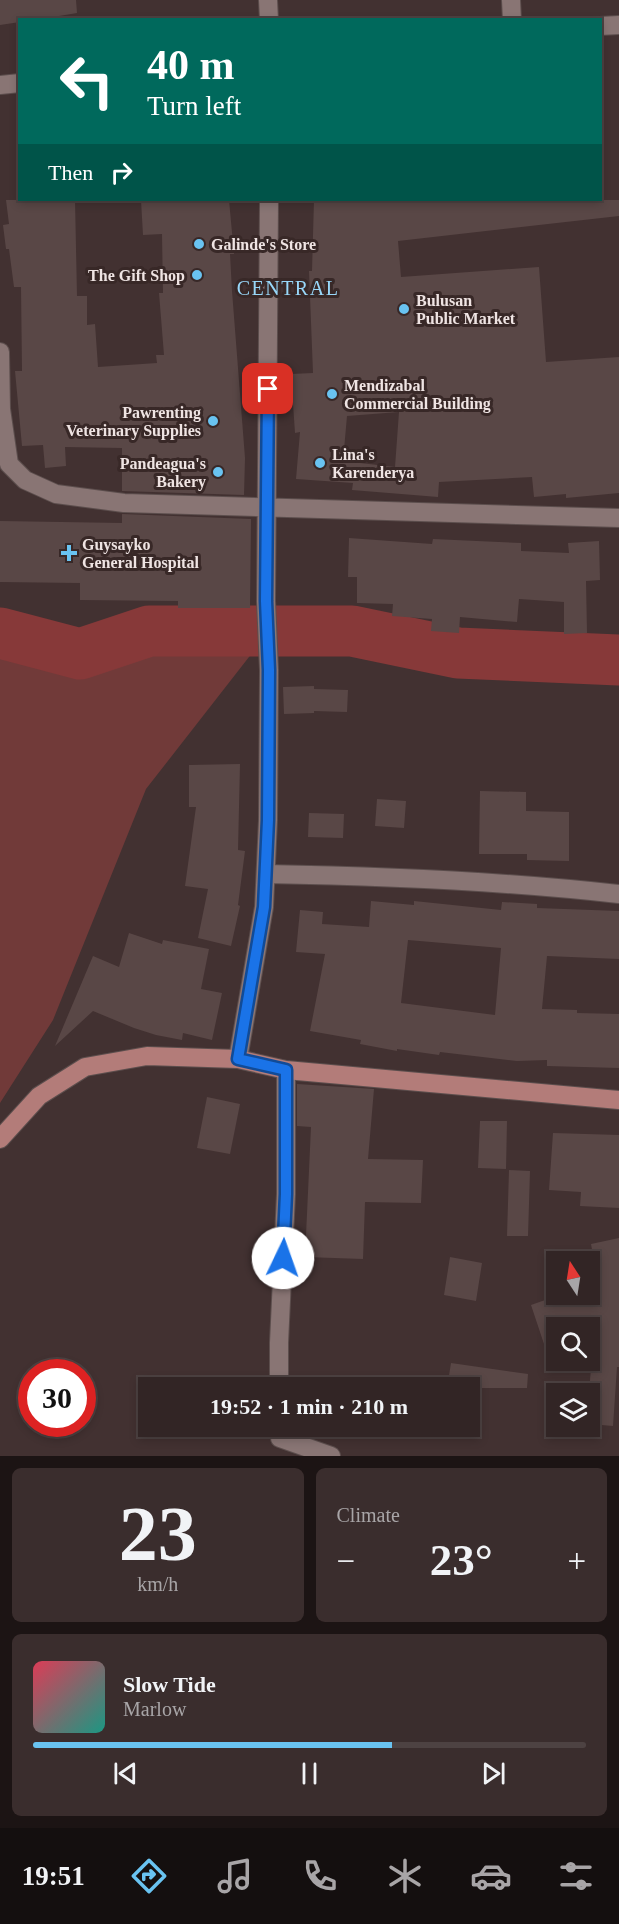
<!DOCTYPE html>
<meta charset="utf-8">
<style>
:root{--surface:#322525;--page:#3a2d2d;--text:#f1f3f6;--muted:#a8a5a7;--line:#4d4242;--accent:#69c3f1}
body{margin:0;font-family:Georgia,serif;background:var(--page);color:var(--text);height:100vh;display:flex;flex-direction:column;font-size:22px;white-space:nowrap}
*{box-sizing:border-box;margin:0}
p{font-size:20px;color:var(--muted)}
.icon{flex:none;width:33px;height:33px;fill:none;stroke:currentColor;stroke-width:2;stroke-linecap:round;stroke-linejoin:round}
.map{position:relative;height:1456px;overflow:hidden}
.sheet{display:flex;flex-direction:column;gap:12px;padding:12px;background:#1c1414;flex:1}
.sheet>*{flex:none}
.hud{position:absolute;left:18px;top:18px;width:584px;height:183px;border-radius:0px;box-shadow:0 3px 9px #0003,0 0 0 2px var(--line);background:#00695c;color:#fff;overflow:hidden}
.needle{width:39px;rotate:348deg}
.tools{position:absolute;left:546px;top:1251px;display:grid;gap:12px}
.tools a{display:grid;place-items:center;width:54px;height:54px;border-radius:0px;background:var(--surface);box-shadow:0 3px 9px #0003,0 0 0 2px var(--line);font-size:30px}
.speed{position:absolute;left:18px;top:1359px;display:flex;gap:12px;font-size:30px;font-weight:700;text-align:center}
.speed>*{display:grid;place-content:center;width:78px;height:78px;border-radius:50%;background:var(--surface);box-shadow:0 3px 9px #0003,0 0 0 2px var(--line);line-height:1}
.speed .limit{border:9px solid #d22;background:#fff;color:#111}
.pin{position:absolute;display:grid;place-items:center;width:51px;height:51px;color:#fff;margin:-26px;border-radius:12px;box-shadow:0 3px 9px #0006}
.me{position:absolute;width:66px;margin:-33px;rotate:3deg;stroke-linejoin:round;filter:drop-shadow(0 0 4px #0008)}
.turn{display:flex;align-items:center;gap:21px;height:126px;padding:0 30px;font-size:27px}
.turn .icon{width:78px;height:78px;stroke-width:2.5}
.turn b{display:block;font-size:42px;line-height:51px}
.then{display:flex;align-items:center;height:57px;padding:0 30px;background:#0003;gap:12px;font-size:22px}
.big{font-size:45px;font-weight:800;line-height:1.1}
.sheet .widget{flex:1;display:flex;flex-direction:column;justify-content:center;gap:9px;min-width:0;padding:0 21px;border-radius:9px;background:var(--page)}
.sheet .dial{align-items:center;gap:0}
.dial b{font-size:78px;line-height:1}
.song{display:flex;align-items:center;gap:18px}
.cover{width:72px;height:72px;border-radius:9px;background:linear-gradient(135deg,hsl(350 70% 55%),hsl(170 70% 35%))}
.played{height:6px;border-radius:3px;background:linear-gradient(90deg,var(--accent) 65%,var(--line) 65%)}
.keys{display:flex;justify-content:space-around;direction:ltr}
.heat{display:flex;justify-content:space-between;align-items:center;font-size:33px;direction:ltr}
.sheet .tiles{flex:1;display:grid;gap:12px;grid-template-columns:1fr 1fr}
.widget:last-child{grid-column:span 2}
.trip{position:absolute;left:138px;top:1377px;width:342px;height:60px;border-radius:0px;background:var(--surface);box-shadow:0 3px 9px #0003,0 0 0 2px var(--line);font-weight:800;line-height:60px;text-align:center}
.menu{display:flex;height:96px;justify-content:space-around;align-items:center;background:#140f0f;color:var(--muted)}
.menu .icon{width:42px;height:42px}
.menu .on{color:var(--accent)}
.menu b{font-size:27px;color:var(--text)}
.map>svg:first-child{display:block}
</style>
<div class="map">
<svg width="619" height="1456" viewBox="0 0 619 1456">
<rect width="100%" height="100%" fill="#423131"/>
<path fill="#713a39" d="M153 641 260 643 146 789 53 1020 0 1103V646L82 668Z"/>
<g fill="none" stroke-linecap="round" stroke-linejoin="round">
<path stroke="#873939" stroke-width="51" d="M0 633 80 654 149 631H352L458 653 619 660"/>
</g>
<path fill="#594746" fill-rule="evenodd" d="M0 0H76L77 13 35 20H20V22L0 25Z
M6 200H75L77 296H87V325L95 324 98 367 157 363 156 355H164L159 293H163L162 234 143 235 141 200H229L234 254H230L232 291 245 458 244 495 122 491V448L65 447 66 466 45 468 43 445 22 446 15 371H22L21 287H14L9 249H6L3 225 9 224Z
M314 200H619V216L398 241 401 277 539 267 546 362 619 357V493L566 498V494L534 497 532 477 439 482 438 497 352 490 353 483 296 479 300 432 295 433 291 374 313 373 309 271H312ZM399 412 395 467 343 461 347 416Z
M122 514 251 519 250 608H178V601L80 600V583L0 582V521L122 523Z
M349 538 432 544 433 539 521 543V551L569 553 568 543 599 541 600 580 586 581 587 633 564 634V602L519 599 517 622 460 617 459 633 431 631 432 619 392 616 393 604 357 603V577H348Z
M314 686V689L348 690 347 712 314 711V713L284 714 283 687Z
M240 764 238 850 245 851 238 905 240 906 231 946 198 938 208 889 185 886 196 807H189V765Z
M480 791 526 792V811L569 812V861L527 860V854H479Z
M377 799 406 801 404 828 375 826Z
M309 813 344 814 343 838 308 837Z
M371 901 414 905V901L501 910 502 902 537 904V908L619 911V959L547 956 542 1009 577 1010V1013L619 1014V1068L547 1066V1060L517 1061 440 1052 439 1055 397 1049V1051L360 1044 361 1040 310 1031 325 954 296 952 300 910 323 912 322 924 369 927ZM408 940 501 948 495 1015 401 1003Z
M129 933 162 944 163 940 209 949 201 989 222 993 212 1040 183 1033 182 1040 156 1035 134 1028 93 1011 55 1046 93 956 119 967Z
M297 1084 374 1089 368 1159 423 1160 421 1203 365 1202 363 1259 305 1257 311 1127 297 1126Z
M207 1097 240 1104 230 1154 197 1148Z
M480 1121H507L506 1169 478 1168Z
M553 1133 619 1135V1208L580 1206 581 1192 549 1190Z
M509 1170 530 1171 528 1236H507Z
M619 1238V1367H617L613 1426 590 1424V1380L593 1345 590 1346V1328H556V1357L549 1359 531 1305 562 1294H600L591 1244Z
M450 1257 482 1263 476 1301 444 1295Z
M451 1363 528 1374 527 1388H447Z
M328 1426H374L372 1436Z"/>
<g fill="none" stroke-linecap="round" stroke-linejoin="round">
<defs>
<path id="minor" d="M268 0 269 20
M511 0 512 20
M600 26 619 25
M0 85 20 83
M0 352 1 409 9 464 25 480 56 494 124 503 619 518
M266 874C384 876 502 881 619 894
M238 1059 264 907 268 820 269 670 266 601 269 200
M279 1388V1343L286 1194V1070
M280 1426V1438L331 1456"/>
<path id="major" d="M0 1139 39 1096 85 1067 147 1056 238 1059 286 1070 619 1100"/>
</defs>
<use href="#minor" stroke="#5c4e4d" stroke-width="20"/>
<use href="#major" stroke="#5c4e4d" stroke-width="20"/>
<use href="#minor" stroke="#897574" stroke-width="18"/>
<use href="#major" stroke="#b37c79" stroke-width="18"/>
</g>
<g fill="none" stroke-linecap="round" stroke-linejoin="round">
<defs>
<path id="route" d="M268 389 266 601 269 670 268 820 264 907 238 1059 286 1070V1194L283 1258"/>
</defs>
<use href="#route" stroke="#114b97" stroke-width="15"/>
<use href="#route" stroke="#1a73e8" stroke-width="10"/>
</g>
<g fill="#69c3f1" stroke="#382827" stroke-width="2">
<circle cx="199" cy="244" r="6"/>
<circle cx="197" cy="275" r="6"/>
<circle cx="404" cy="309" r="6"/>
<circle cx="332" cy="394" r="6"/>
<circle cx="213" cy="421" r="6"/>
<circle cx="320" cy="463" r="6"/>
<circle cx="218" cy="472" r="6"/>
<path d="M66 544h6v6h6v6h-6v6h-6v-6h-6v-6h6z"/>
</g>
<g text-anchor="middle" dominant-baseline="central" stroke-width="6" stroke-linejoin="round" paint-order="stroke">
<g font-size="16" font-weight="bold" fill="#efe4e3" stroke="#382827" text-anchor="start">
<text x="211" y="244">Galinde's Store</text>
<text x="185" y="275" text-anchor="end">The Gift Shop</text>
<text x="416" y="300">Bulusan<tspan x="416" dy="18">Public Market</tspan></text>
<text x="344" y="385">Mendizabal<tspan x="344" dy="18">Commercial Building</tspan></text>
<text x="201" y="412" text-anchor="end">Pawrenting<tspan x="201" dy="18">Veterinary Supplies</tspan></text>
<text x="332" y="454">Lina's<tspan x="332" dy="18">Karenderya</tspan></text>
<text x="206" y="463" text-anchor="end">Pandeagua's<tspan x="206" dy="18">Bakery</tspan></text>
<text x="82" y="544">Guysayko<tspan x="82" dy="18">General Hospital</tspan></text>
</g>
<g font-size="20" letter-spacing="1.5" fill="#98d7f9" stroke="#382827">
<text x="288" y="288">CENTRAL</text>
</g>
</g>
</svg>
<div class="tools">
<a><svg class="needle" viewBox="-14 -14 28 28"><path d="M0-13l5 13h-10z" fill="#e53935"/><path d="M0 13l5-13h-10z" fill="#a8a5a7"/></svg></a>
<a><svg class="icon" aria-label="search" viewBox="0 0 24 24"><circle cx="10" cy="10" r="6"/><path d="M15 15l6 6"/></svg></a>
<a><svg class="icon" aria-label="layers" viewBox="0 0 24 24"><path d="M12 4l9 5-9 5-9-5zM3 14l9 5 9-5"/></svg></a>
</div>
<div class="speed"><div class="limit">30</div></div>
<div class="pin" style="left:268px;top:389px;background:#d93025"><svg class="icon" aria-label="arrive" viewBox="0 0 24 24"><path d="M6 21V4h12l-3 4 3 4H6"/></svg></div>
<svg class="me" style="left:283px;top:1258px" viewBox="-20 -20 40 40"><circle r="19" fill="#fff"/><path d="M0-13L10 11 0 6-10 11z" fill="#1a73e8"/></svg>
<div class="trip">19:52 · 1 min · 210 m</div>
<div class="hud">
<div class="turn"><svg class="icon" aria-label="left" viewBox="0 0 24 24"><path d="M17 20v-9H6M10 6l-5 5 5 5"/></svg><div><b>40 m</b>Turn left</div></div>
<div class="then">Then<svg class="icon" aria-label="right" viewBox="0 0 24 24"><path d="M7 20v-9h11M14 6l5 5-5 5"/></svg></div>
</div>
</div>
<section class="sheet">
<div class="tiles">
<div class="widget dial"><b>23</b><p>km/h</p></div>
<div class="widget"><p>Climate</p>
<div class="heat"><a>−</a><b class="big">23°</b><a>+</a></div>
</div>
<div class="widget">
<div class="song"><i class="cover"></i><div><b>Slow Tide</b><p>Marlow</p></div></div>
<div class="played"></div>
<div class="keys"><svg class="icon" aria-label="previous" viewBox="0 0 24 24"><path d="M18 5L8 12l10 7zM5 5v14"/></svg><svg class="icon" aria-label="pause" viewBox="0 0 24 24"><path d="M8 5v14M16 5v14"/></svg><svg class="icon" aria-label="next" viewBox="0 0 24 24"><path d="M6 5l10 7-10 7zM19 5v14"/></svg></div>
</div>
</div>
</section>
<nav class="menu">
<b>19:51</b>
<svg class="icon on" aria-label="directions" viewBox="0 0 24 24"><path d="M12 3l9 9-9 9-9-9zM9 14v-3h6M13 9l2 2-2 2"/></svg>
<svg class="icon" aria-label="music" viewBox="0 0 24 24"><path d="M9 18V5l10-2v13"/><circle cx="6" cy="18" r="3"/><circle cx="16" cy="16" r="3"/></svg>
<svg class="icon" aria-label="phone" viewBox="0 0 24 24"><path d="M5 4h4l2 5-3 2q2 4 5 5l2-3 5 2v4C11 20 4 13 5 4z"/></svg>
<svg class="icon" aria-label="climate" viewBox="0 0 24 24"><path d="M12 3v18M4 7l16 10M4 17L20 7"/></svg>
<svg class="icon" aria-label="car" viewBox="0 0 24 24"><path d="M5 17H2v-5l4-1 3-4h7l3 4 3 1v5h-3M9 17h6M6 11h13"/><circle cx="7" cy="17" r="2"/><circle cx="17" cy="17" r="2"/></svg>
<svg class="icon" aria-label="filters" viewBox="0 0 24 24"><path d="M4 7h16M4 17h16"/><circle cx="9" cy="7" r="2"/><circle cx="15" cy="17" r="2"/></svg>
</nav>
